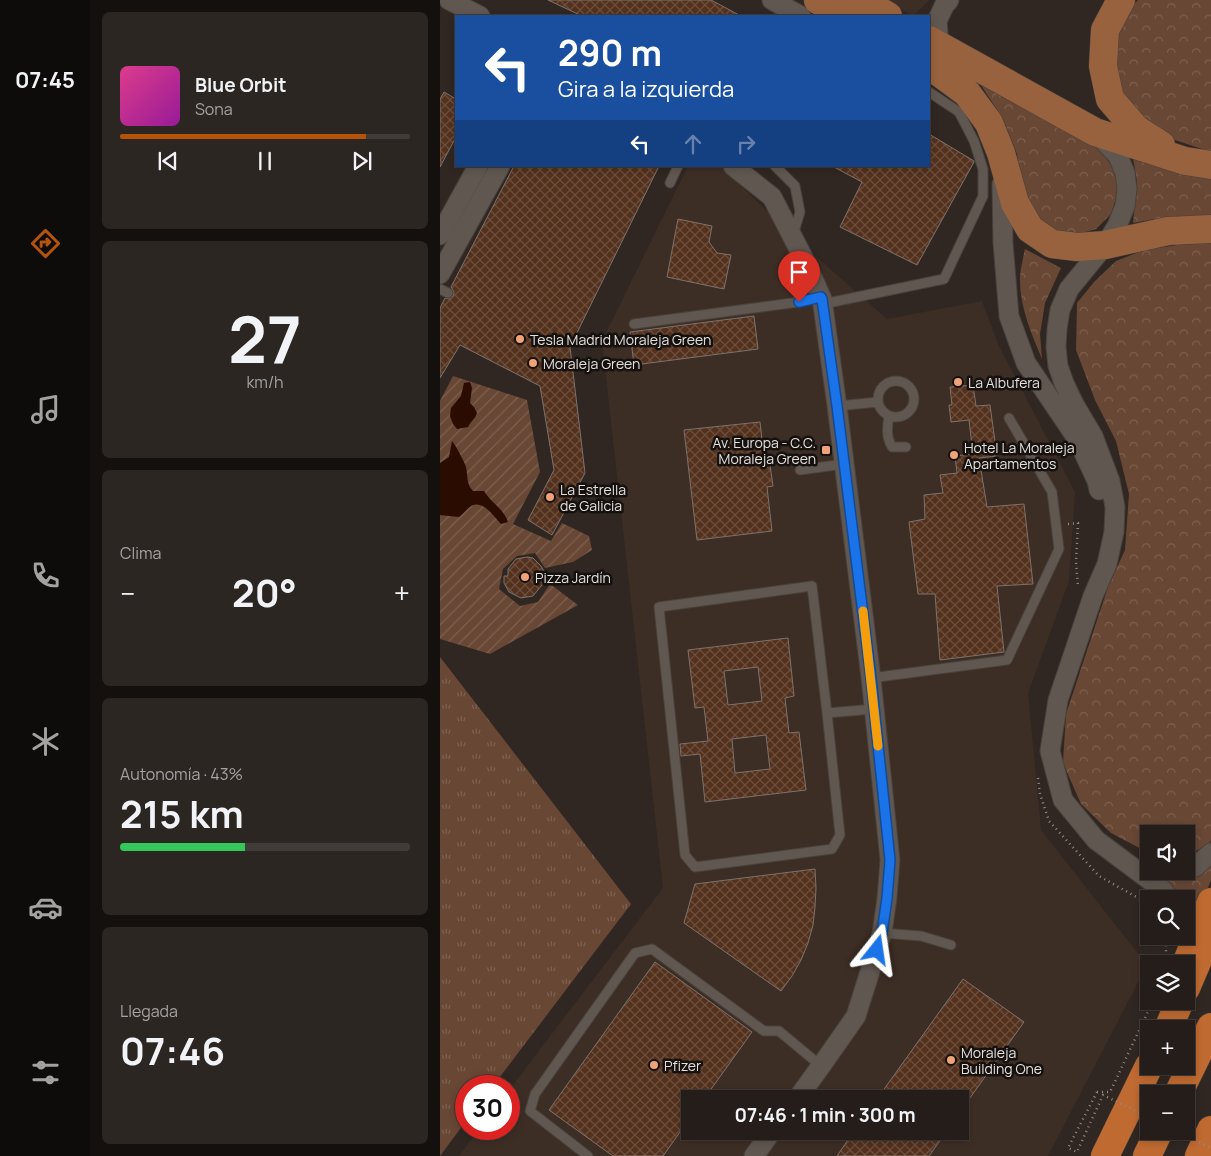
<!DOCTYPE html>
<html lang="es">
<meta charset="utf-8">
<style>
:root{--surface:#241d1a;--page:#2c2623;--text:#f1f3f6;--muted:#a3a2a2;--line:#413b39;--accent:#b45309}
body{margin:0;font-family:Manrope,sans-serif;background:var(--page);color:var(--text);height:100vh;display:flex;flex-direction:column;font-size:19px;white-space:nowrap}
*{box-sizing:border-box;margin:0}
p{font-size:16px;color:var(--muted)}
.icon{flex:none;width:28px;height:28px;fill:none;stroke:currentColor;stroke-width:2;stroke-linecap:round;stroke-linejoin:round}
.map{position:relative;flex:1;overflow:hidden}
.side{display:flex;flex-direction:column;gap:12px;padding:12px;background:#14100e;width:350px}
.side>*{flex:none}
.guide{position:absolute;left:15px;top:15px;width:475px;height:152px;border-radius:0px;box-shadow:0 2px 8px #0003,0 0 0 1px var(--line);background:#1a4fa0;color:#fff;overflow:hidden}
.fabs{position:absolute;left:700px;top:825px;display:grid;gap:10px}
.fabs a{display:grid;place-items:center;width:55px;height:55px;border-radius:0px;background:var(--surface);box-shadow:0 2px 8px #0003,0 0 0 1px var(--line);font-size:25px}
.speed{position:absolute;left:15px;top:1075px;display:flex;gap:10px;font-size:25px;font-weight:700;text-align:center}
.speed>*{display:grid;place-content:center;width:65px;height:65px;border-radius:50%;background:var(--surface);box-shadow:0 2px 8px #0003,0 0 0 1px var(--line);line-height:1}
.speed .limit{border:8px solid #d22;background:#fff;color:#111}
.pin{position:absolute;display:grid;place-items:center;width:42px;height:42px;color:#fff;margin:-51px -21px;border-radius:50% 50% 50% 0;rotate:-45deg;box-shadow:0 0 5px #0007}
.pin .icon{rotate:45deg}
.me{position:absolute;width:55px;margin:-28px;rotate:15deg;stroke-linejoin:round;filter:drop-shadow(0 0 4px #0008)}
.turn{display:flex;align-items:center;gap:18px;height:105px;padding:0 20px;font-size:22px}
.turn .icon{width:65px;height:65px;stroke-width:2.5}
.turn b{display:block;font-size:35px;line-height:42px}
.lanes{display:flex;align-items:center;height:48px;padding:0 20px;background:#0003;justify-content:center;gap:25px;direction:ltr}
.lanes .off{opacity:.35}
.big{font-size:38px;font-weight:700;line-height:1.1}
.side .card{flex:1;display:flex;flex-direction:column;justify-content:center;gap:8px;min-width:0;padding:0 18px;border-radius:8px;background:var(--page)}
.side .dial{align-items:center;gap:0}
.dial b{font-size:65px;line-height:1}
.song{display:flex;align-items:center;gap:15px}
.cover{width:60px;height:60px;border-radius:8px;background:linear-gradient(135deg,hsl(330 70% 55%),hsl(300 70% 35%))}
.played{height:5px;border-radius:2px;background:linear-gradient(90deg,var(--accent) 85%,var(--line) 85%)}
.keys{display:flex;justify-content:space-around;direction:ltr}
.heat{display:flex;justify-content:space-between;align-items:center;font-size:28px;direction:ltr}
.charge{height:8px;border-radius:4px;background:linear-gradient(90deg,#34c759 43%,var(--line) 0)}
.trip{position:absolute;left:241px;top:1090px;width:288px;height:50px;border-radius:0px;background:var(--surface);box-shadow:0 2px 8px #0003,0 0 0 1px var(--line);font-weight:700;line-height:50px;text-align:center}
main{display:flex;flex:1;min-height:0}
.menu{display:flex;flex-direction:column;width:90px;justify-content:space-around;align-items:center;background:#0e0c0a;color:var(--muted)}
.menu .icon{width:35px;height:35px}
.menu .selected{color:var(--accent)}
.menu b{font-size:22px;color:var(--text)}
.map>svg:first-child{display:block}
</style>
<main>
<nav class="menu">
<b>07:45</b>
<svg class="icon selected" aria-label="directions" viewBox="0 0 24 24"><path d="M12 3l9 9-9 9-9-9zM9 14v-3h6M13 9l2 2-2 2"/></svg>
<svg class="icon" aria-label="music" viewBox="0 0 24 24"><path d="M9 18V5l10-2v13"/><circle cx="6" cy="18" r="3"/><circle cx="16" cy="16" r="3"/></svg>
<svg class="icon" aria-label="phone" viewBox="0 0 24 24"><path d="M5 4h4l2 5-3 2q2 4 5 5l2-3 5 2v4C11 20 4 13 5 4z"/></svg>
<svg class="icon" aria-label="climate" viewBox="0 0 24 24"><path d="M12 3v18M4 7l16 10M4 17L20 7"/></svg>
<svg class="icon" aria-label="car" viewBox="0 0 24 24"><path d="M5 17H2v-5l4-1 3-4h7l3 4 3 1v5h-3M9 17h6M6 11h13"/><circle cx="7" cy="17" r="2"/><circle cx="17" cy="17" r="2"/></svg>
<svg class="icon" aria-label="filters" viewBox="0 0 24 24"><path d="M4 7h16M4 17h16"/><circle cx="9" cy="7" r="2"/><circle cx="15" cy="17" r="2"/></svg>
</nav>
<section class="side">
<div class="card">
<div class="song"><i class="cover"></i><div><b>Blue Orbit</b><p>Sona</p></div></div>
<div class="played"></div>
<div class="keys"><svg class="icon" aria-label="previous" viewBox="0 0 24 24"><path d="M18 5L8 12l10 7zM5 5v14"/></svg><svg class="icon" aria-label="pause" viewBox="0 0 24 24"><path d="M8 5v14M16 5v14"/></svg><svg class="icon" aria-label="next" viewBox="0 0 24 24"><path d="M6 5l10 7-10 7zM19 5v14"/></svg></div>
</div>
<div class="card dial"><b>27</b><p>km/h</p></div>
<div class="card"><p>Clima</p>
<div class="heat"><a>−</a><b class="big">20°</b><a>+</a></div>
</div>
<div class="card"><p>Autonomía · 43%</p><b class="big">215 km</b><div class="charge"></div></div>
<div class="card"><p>Llegada</p><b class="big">07:46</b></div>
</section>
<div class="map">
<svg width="771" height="1156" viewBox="0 0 771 1156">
<defs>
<pattern id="grass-tufts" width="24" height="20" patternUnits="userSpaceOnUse" patternTransform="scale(1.25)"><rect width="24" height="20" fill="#684734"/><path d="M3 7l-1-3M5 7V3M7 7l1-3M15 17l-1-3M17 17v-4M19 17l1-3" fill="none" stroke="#7d6151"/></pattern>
<pattern id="park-crowns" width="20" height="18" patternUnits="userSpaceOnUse" patternTransform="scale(1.25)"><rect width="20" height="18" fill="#684734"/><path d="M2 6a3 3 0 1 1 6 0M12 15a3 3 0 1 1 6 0" fill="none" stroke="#7d6151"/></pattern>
<pattern id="garden-furrows" width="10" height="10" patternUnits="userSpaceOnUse" patternTransform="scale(1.25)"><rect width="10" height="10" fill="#684734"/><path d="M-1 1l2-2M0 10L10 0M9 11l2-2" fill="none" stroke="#7d6151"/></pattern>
<pattern id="building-cross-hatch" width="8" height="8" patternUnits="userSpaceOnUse" patternTransform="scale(1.25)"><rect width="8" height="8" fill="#53311d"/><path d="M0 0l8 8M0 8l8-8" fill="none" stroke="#6c4e3d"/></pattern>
</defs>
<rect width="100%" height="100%" fill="#302722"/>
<path fill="#3d2e25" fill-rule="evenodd" d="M445 0H489L473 16Z
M248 166H280L355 238 447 319 542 301 558 344 635 492 629 581 588 693 601 830 707 965 608 1156H19L39 1129H69V1090L223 888 162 341ZM250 1099H520V1131H250Z"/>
<path fill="url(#grass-tufts)" d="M0 657 191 904 53 1086H26V1121L0 1156Z"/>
<path fill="url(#park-crowns)" d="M698 0H771V152L732 139 698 116 678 91 673 51 684 14Z
M539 82 655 146 666 158 676 172 678 192 671 214 656 229 632 236 607 231 580 188 577 154 563 119Z
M693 158 734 170 771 179V215L715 219 693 223 697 182Z
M771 243V840L769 844 746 856V834H709V853L671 833 641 804 623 763 626 714 668 587 685 550 689 494 676 441 655 400 636 350 637 303 654 282 676 261 704 250 737 245Z
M585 249 621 268 605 303 600 334 602 359C591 332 579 306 580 276 581 267 583 258 585 249Z
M771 864V880L751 932 746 914V899H739L723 880C743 880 754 877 771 864Z"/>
<path fill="url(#garden-furrows)" d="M13 376 87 400 100 472 73 524 111 541 122 523 149 536 152 550 133 562 105 568 95 553 77 556 63 569 59 589 80 606 98 602 110 584 138 605 50 654 0 639V401Z"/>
<path fill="#2a0c00" d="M30 382 32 388 30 403 34 407 37 413C35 419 31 421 28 427L17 429 13 424 10 416 11 408 21 396 24 383Z
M12 441C16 446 24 461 26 467 28 476 26 484 33 491H44C51 503 64 509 68 522L61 524C54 517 43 499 31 506 27 509 23 514 19 517L0 515V463L9 457Z"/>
<path fill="url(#building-cross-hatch)" stroke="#7d726c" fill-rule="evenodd" d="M108 0H271L301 16H142Z
M4 92 16 99V137L0 167V99Z
M489 134 534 161V162L477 265 400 227 422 182 392 166H489Z
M74 166H219L130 347 145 473 112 535 88 520 114 470 100 386 20 345 0 378V308L5 298 9 299 13 296 14 292 11 287Z
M238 219 272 226 269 242 277 253 291 255 284 289 227 277Z
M314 316 318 349 194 365 190 332Z
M533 385 536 406 550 405 557 456 539 458 547 507 584 504 593 584 557 586 564 652 500 660 495 594H478L469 522 485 519 484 495 503 493 500 475 517 473 515 456 533 454 529 420 511 422 509 405H512L510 387Z
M320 422 325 466 330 465 333 486 327 487 332 531 257 540 244 430Z
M87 557 93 558 101 566 104 571 105 579 102 585 93 596 81 598 69 592 64 583V576H68V569L76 559Z
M348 638 354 696 345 698 349 733 359 732 366 790 265 802 260 754 241 756 240 744 268 741 264 707 255 708 248 650ZM318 667 322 701 288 705 284 671ZM326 735 330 769 295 773 292 739Z
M375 869 376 888 375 907 373 925 368 943 361 960 352 976 341 991 244 923 255 884Z
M215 962 312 1032 264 1099H250V1118L223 1156H173L109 1110Z
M523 979 584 1022 520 1112V1099H437Z
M414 1131H507L489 1156H397Z"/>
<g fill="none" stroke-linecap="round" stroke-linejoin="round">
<defs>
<path id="lane" d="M335 166 355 186 360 212 353 235
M230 183 238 166
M0 289 8 293
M383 304 504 279 543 196V169L534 141 519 112 489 92
M194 324 359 302 381 297
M438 399a18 18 0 1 1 36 0a18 18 0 1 1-36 0Z
M397 406 438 402
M449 416C447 427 446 437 452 447H466
M360 470 404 464
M431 678 567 660 619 549 612 492 569 418
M387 713 372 586 219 607 245 855 255 867 392 849 400 835 387 713 434 709
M442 933 481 936 511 945
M148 1156 90 1111 95 1094 195 953 212 949 324 1031H339L381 1066"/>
<path id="street" d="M9 0 40 16
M332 0 361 16
M499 46 497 21 504 6 509 0
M657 134 678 156 685 173 687 189 685 206 677 226 665 245 629 289 620 310 617 329 616 347 618 366 624 383 634 404 653 436 670 481 675 507 674 532 667 564 653 596 618 700 610 751 623 800 656 840 723 890 729 899
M293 166 332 197 367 265 382 299 397 406 431 678 450 860 447 898 442 933 416 1016 381 1066 357 1099
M562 184 563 243 569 316 586 363 638 440 657 481 659 490
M0 235 38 166
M0 274 60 166
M746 868 755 867 771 853
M314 1156 332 1131"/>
<path id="primary" d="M378 0 406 16
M421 0 448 16
M681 0 665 30 663 66 670 99 696 129 721 145
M489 40 655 132 745 161 771 165
M489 65 527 93 549 123 561 153 575 203 590 229 612 244 637 247 665 245 728 231 771 229"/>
<path id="highway" d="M746 964 771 902
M746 988 763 948
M728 1029 740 1001
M738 1094 771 1027
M665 1156 709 1066
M707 1156 719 1131
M759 1156 771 1130"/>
</defs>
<use href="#lane" stroke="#49423d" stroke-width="11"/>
<use href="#street" stroke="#49423d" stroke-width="21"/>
<use href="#primary" stroke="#49423d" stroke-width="29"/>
<use href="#highway" stroke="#49423d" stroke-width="29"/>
<path stroke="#938c88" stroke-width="2.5" stroke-dasharray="1 4" stroke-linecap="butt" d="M628 524 638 523 636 562 638 587
M598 778 600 794 609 821 659 876 700 899 709 908
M722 936 726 946V957
M657 1092H670L713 1001"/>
<use href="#lane" stroke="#615751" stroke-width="9"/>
<use href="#street" stroke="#615751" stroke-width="19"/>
<use href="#primary" stroke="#99623e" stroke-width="28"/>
<use href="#highway" stroke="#bf6a31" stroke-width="28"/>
<path stroke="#938c88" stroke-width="2.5" stroke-dasharray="1 4" stroke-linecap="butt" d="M657 1092 628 1148 637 1152 663 1095 709 1117
M737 1131 771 1148"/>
</g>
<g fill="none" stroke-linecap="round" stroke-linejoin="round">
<defs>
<path id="route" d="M359 302 381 297 382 299 397 406 431 678 450 860 447 898 442 933 437 950"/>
</defs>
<use href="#route" stroke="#114b97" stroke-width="12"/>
<use href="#route" stroke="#1a73e8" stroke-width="9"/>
<path stroke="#f59e0b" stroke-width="9" d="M423 611 438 746"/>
</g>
<g fill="#efa376" stroke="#15110f" stroke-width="2">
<circle cx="80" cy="339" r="5"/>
<circle cx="93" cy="363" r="5"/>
<circle cx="518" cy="382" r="5"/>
<rect x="381" y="445" width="10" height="10" rx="2.5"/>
<circle cx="514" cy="455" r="5"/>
<circle cx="110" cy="497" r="5"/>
<circle cx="85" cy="577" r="5"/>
<circle cx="511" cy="1060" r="5"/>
<circle cx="214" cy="1065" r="5"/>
</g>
<g text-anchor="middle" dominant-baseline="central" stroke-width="5" stroke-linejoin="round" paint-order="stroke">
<g font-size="14" fill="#e5dfdc" stroke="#15110f" text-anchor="start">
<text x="90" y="339">Tesla Madrid Moraleja Green</text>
<text x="103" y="363">Moraleja Green</text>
<text x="528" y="382">La Albufera</text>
<text x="376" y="442" text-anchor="end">Av. Europa - C.C.<tspan x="376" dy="16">Moraleja Green</tspan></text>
<text x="524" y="447">Hotel La Moraleja<tspan x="524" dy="16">Apartamentos</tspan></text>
<text x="120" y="489">La Estrella<tspan x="120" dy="16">de Galicia</tspan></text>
<text x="95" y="577">Pizza Jardín</text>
<text x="521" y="1052">Moraleja<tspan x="521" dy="16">Building One</tspan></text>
<text x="224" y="1065">Pfizer</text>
</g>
</g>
</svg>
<div class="fabs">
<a><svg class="icon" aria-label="sound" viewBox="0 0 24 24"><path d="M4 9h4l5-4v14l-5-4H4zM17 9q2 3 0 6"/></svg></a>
<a><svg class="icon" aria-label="search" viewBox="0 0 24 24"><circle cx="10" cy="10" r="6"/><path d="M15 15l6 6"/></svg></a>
<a><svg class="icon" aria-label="layers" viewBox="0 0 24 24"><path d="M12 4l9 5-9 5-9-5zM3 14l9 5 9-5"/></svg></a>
<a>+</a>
<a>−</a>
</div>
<div class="speed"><div class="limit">30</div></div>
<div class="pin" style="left:359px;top:302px;background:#d93025"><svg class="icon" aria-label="arrive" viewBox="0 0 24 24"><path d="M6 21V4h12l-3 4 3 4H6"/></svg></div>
<svg class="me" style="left:437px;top:950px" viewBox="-20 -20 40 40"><path d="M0-17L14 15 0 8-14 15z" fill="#1a73e8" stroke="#fff" stroke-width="4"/></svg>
<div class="trip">07:46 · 1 min · 300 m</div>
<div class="guide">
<div class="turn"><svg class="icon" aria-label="left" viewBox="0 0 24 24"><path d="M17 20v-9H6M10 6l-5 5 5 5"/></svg><div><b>290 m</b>Gira a la izquierda</div></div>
<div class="lanes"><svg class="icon" aria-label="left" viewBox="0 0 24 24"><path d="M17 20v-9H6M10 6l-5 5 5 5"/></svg><svg class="icon off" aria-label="ahead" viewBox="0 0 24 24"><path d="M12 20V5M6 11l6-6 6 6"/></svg><svg class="icon off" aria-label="right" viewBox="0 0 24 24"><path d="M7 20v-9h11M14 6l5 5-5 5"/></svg></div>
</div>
</div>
</main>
